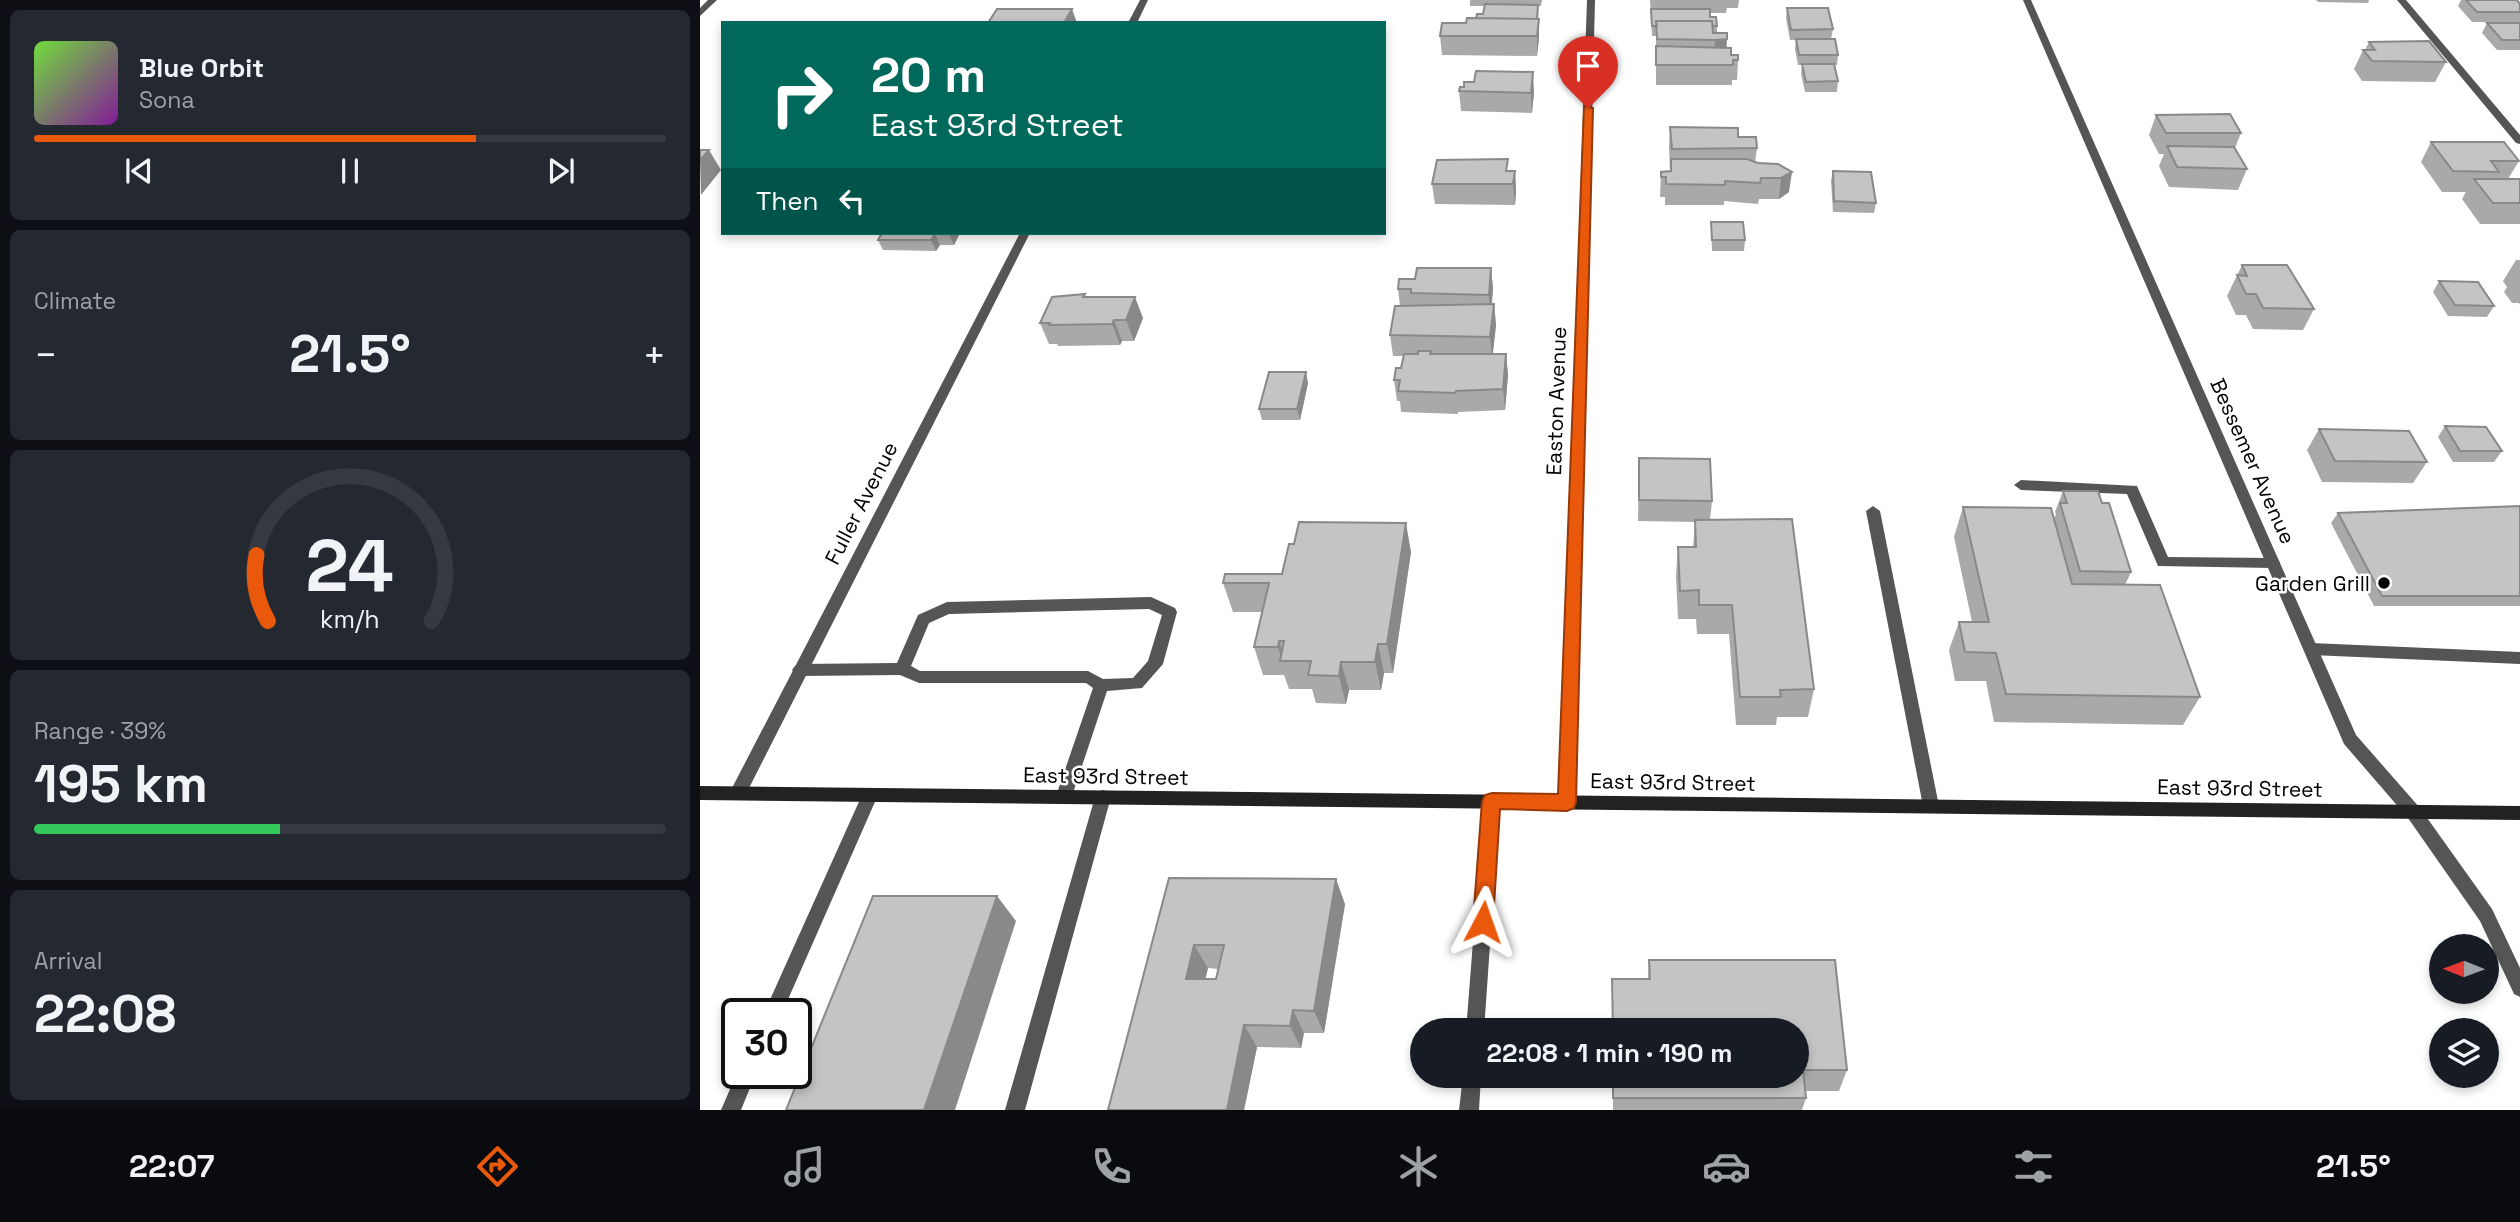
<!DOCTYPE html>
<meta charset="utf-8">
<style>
:root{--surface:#171b24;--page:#242831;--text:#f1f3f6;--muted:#9ea1a6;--line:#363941;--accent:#ea580c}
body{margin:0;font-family:"Space Grotesk",sans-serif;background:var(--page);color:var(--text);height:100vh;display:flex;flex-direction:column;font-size:26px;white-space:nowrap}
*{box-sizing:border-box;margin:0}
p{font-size:23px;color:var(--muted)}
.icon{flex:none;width:38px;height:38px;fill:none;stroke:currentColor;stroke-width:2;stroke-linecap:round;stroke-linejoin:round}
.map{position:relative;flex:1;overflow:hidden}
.panel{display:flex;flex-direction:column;gap:10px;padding:10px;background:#0d0f14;width:700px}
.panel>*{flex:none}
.banner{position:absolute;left:21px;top:21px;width:665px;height:214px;border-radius:0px;box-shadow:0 4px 10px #0003;background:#00695c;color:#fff;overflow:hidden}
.needle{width:46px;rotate:271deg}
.buttons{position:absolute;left:1729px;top:934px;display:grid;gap:14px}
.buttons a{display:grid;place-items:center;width:70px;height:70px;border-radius:50%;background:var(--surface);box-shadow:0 4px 10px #0003;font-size:35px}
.speed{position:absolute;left:21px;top:998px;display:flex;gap:14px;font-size:35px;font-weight:700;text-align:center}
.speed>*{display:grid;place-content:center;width:91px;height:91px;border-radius:50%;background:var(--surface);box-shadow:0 4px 10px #0003;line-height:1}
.speed .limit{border:4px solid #111;border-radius:10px;background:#fff;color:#111}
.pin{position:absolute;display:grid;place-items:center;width:60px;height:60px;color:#fff;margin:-72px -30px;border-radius:50% 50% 50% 0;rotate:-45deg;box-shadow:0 0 7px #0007}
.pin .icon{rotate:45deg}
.me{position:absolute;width:77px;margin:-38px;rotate:4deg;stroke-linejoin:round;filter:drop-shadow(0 0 5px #0008)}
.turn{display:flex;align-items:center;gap:24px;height:147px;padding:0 35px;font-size:32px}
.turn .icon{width:91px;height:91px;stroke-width:2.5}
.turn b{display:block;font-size:49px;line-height:60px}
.then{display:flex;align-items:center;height:66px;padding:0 35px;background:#0003;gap:14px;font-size:26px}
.big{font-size:52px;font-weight:700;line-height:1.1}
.panel .tile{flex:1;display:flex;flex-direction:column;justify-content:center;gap:10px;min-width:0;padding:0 24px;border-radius:10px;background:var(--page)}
.panel .dial{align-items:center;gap:0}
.dial svg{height:182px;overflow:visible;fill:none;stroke:var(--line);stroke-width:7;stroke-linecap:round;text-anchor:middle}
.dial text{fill:var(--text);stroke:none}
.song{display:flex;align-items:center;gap:21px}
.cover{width:84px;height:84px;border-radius:10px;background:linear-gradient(135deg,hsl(100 70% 55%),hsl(290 70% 35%))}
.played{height:7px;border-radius:4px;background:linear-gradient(90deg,var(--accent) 70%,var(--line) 70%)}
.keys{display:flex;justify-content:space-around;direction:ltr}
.heat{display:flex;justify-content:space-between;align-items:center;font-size:38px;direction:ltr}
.charge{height:10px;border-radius:5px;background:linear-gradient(90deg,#34c759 39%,var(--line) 0)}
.trip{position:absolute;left:710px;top:1018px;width:399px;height:70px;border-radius:35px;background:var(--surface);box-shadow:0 4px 10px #0003;font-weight:700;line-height:70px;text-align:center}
.dock{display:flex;height:112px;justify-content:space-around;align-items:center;background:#090b0e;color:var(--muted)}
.dock .icon{width:49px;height:49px}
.dock .active{color:var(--accent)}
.dock b{font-size:32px;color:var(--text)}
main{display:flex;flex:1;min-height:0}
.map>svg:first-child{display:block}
</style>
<main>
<section class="panel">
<div class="tile">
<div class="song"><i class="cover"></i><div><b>Blue Orbit</b><p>Sona</p></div></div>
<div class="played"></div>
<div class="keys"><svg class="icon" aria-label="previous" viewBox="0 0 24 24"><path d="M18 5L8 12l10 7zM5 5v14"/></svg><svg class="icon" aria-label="pause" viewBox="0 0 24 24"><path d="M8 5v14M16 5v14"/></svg><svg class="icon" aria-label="next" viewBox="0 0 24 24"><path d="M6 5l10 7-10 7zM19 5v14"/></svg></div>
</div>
<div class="tile"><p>Climate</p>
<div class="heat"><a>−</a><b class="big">21.5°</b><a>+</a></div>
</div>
<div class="tile dial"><svg viewBox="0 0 100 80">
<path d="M14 69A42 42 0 1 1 86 69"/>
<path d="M14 69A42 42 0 0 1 9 40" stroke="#ea580c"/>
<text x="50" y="56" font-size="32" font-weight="700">24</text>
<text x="50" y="72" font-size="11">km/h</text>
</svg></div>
<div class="tile"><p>Range · 39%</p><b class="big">195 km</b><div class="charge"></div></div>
<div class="tile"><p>Arrival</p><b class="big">22:08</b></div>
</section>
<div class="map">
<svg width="1820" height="1110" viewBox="0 0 1820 1110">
<rect width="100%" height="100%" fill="#fff"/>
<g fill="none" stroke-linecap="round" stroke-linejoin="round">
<path fill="#555" fill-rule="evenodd" d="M1321 480 1437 486 1468 557 1573 558 1578 559 1580 563 1578 567 1573 568 1458 566 1427 494 1321 490 1314 485Z
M1173 506 1180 511 1239 806 1237 811 1231 813 1225 811 1223 806 1166 511Z
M451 597 475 608 477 612 463 664 442 688 407 691 372 796 370 801 364 803 358 801 356 796 393 688 386 683H219L200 675 100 676 95 674 92 670 95 666 100 664 197 663 218 615 247 602ZM449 609 462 615 448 661 433 678 403 679 388 671H220L211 666 229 623 249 614Z
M1611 643 1820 652V664L1611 655 1606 653 1604 649 1606 645Z
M403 790 409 792 411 797 325 1110H305L395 797 397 792Z"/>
<path fill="#555" fill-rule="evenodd" d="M8 0H17L0 16V8Z
M440 0H448L437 23H428Z
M887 0H895L875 802 873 807 867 809 861 807 859 802Z
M1323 0H1331L1656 735 1720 808 1792 909 1820 968V997L1814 994 1780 921 1708 818 1644 744Z
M1697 0H1706L1820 135V144L1816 143Z
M320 233H330L44 798 38 800 32 798 30 793 32 788Z
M170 788 176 790 178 795 82 1013H64L162 795 164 790Z
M792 794 798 796 800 801 784 1031H766L784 801 786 796Z
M37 1073H56L41 1110H21Z
M763 1076H781L779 1110H759Z"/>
<path fill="#222" fill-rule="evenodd" d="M0 786 1820 806V820L0 800Z"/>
</g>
<path fill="#a9a9a9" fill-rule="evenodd" d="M770 0H842L841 6H838L839 38 837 56 742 55 740 36 776 18 783 14 784 6H770Z
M950 0H1039L1038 8H1027L1026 13H1010V17L1017 26V33L1031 55 1038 60 1037 80H1032V85H956V36H952Z
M1616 0H1669L1668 3 1618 2Z
M1761 0H1817L1820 4V22H1772L1758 6Z
M1087 8 1133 29 1131 39 1138 55 1137 65H1135L1138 81 1137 92H1105L1101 74 1102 65H1098L1095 49 1096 40H1090L1086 18Z
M1787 23H1820V50H1797L1782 33Z
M1669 42 1746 62 1735 82 1662 81 1654 69 1663 50H1665Z
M759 91 834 92 832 113 761 111Z
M1456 115 1541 133 1535 148 1547 169 1538 190 1469 187 1459 166 1464 154H1459L1449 135Z
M970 127 1038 137 1057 148 1055 162 1078 164 1089 192 1079 199H1059L1058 204 1024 201V205H965V197H960L961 172 970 171 969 147Z
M1731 142 1819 161 1808 179H1820V224H1780L1762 199 1766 192H1742L1721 162Z
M809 171H815L816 191 815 205 735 204 732 184Z
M1133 171 1176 203 1174 213 1133 212 1131 181Z
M1011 222 1045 240 1044 251H1012Z
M182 233H260L254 245H240L236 251 183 250 178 240Z
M1816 260H1820V305L1819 303H1812L1804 292 1807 287 1803 281Z
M1542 265 1614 309 1603 330 1553 329 1546 315H1536L1527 296Z
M791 268 793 289 792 304H794L796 325 793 354H806L808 375 805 410 758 412V414L701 412 700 401H697L694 380 701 368 704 356H693L690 335 700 306 698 289 715 279Z
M1739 281 1794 306 1787 317 1748 316 1733 292Z
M385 294 386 297 443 318 434 341H422L420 345 358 346 357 344H349L340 323Z
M608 383 600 420H562L559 409Z
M1745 426 1802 451 1794 462H1753L1738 437Z
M1619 429 1727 462 1713 483 1622 482 1607 450Z
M939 458 1012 501 1010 520 1114 689 1108 717H1077L1076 725H1036L1029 634H997L996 619H978L976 576 978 547H993L995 522 938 521Z
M1363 491 1402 503 1431 572 1425 585 1500 697 1483 725 1294 722 1286 681H1255L1249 650 1259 622H1272L1254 537 1263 507 1354 519 1356 514 1355 512Z
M1820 506V606H1674L1631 523 1638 513Z
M711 552 693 673H684L681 690H649L646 704 616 703 612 689H589L584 675H563L554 647 562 612H533L523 583Z
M469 878 645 904 624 1033H604L601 1048 557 1047 544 1110H408ZM508 968 518 969 516 979H505Z
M949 960 1147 1070 1139 1091H1105L1106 1098 1102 1110H913V1076L948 979Z"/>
<path fill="#898989" d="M372 9 377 23H364Z
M839 19V38L837 56V36Z
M1027 39 1026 59 1013 60 1015 40Z
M833 72 834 92 832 113 831 93Z
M9 150 21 170 1 195 0 160Z
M815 171 816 191 815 205 813 184Z
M1092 172 1089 192 1079 199 1081 178Z
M250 233H260L254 245 249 234Z
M235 234 240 245 236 251 231 240Z
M791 268 793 289 790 315 789 295Z
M435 297 443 318 434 341 426 320Z
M794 304 796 325 792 358 790 337Z
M414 320 422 341 420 345 412 324Z
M806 354 808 375 805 410 803 389Z
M606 372 608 383 600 420 597 409Z
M706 523 711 552 693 673 687 644Z
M579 641 585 661H582L578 647Z
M678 644 684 673 681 690 675 662Z
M641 662 649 690 646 704 639 676Z
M636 879 645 904 624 1033 614 1011Z
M297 896 316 921 255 1110H224Z
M494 945 508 968 500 1002 486 979Z
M593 1010 604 1033 601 1048 590 1026Z
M544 1025 557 1047 544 1110H527Z"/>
<path fill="#c4c4c4" stroke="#898989" stroke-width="2" fill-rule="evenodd" d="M1766 0H1817L1820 4V12H1777Z
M785 4 838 5 837 19 776 18 777 14H783Z
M1087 8H1128L1133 29 1091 30Z
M297 9H372L364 23H288Z
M951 9H1010V17H1016L1017 26H1013L1012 21H956L957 26H952Z
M767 18 839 19 837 36H740L742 23H766Z
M956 21H1012L1013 33H1027V39L1015 40 957 39Z
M1787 23H1820V40H1802Z
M1096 39H1135L1138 55H1099Z
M1729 41 1746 62 1672 61 1663 50H1675L1669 42Z
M956 46 1031 48V55H1038V60H1033V65H956Z
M1102 64H1134L1138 81 1106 82Z
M776 71 833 72 831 93 759 91 760 87H764V82H774Z
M1530 114 1541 133H1466L1456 115Z
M970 127 1038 128V137H1056L1057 148 972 149Z
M1731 142H1804L1819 161H1791L1799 172 1753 171Z
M1467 146 1534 147 1547 169 1477 167Z
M0 150H9L0 160Z
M808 159 806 171H815L813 184H732L737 160Z
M971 159H1047L1058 163 1078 164 1092 172 1081 178H1061L1060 183 1025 181V185L966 184V177H961V172L971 171Z
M1133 171 1171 172 1176 203 1134 201Z
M1774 179H1820V203H1793Z
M1011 222H1043L1045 240H1012Z
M182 233H250L249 234H235L231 240H178Z
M1542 265H1587L1614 309 1563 308 1556 294H1546L1537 275 1547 276Z
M717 268H791L789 295 711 293V289H698L699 279H715Z
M1739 281 1778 282 1794 306 1755 305Z
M385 294 383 297H435L426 320H414L412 324 349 325 350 323H340L352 297Z
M794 304 790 337 690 335 695 306Z
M718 351H731L730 354H806L803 389 756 391 755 393 698 391 700 380H694L696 368H701L704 354H718Z
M569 372H606L597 409H559Z
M1745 426 1786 427 1802 451H1760Z
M1619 429 1709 431 1727 462 1635 461Z
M939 458 1010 459 1012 501 939 500Z
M1363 491H1398L1402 503H1409L1431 572 1380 571 1360 503H1367Z
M1820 506V596H1682L1638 513Z
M1263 507 1351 508 1372 584 1460 585 1500 697 1306 694 1296 653 1265 652 1259 622H1289Z
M1092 519 1114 689 1080 690 1081 697H1040L1032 605H999V590L980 591 978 547H996L995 520Z
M599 522 706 523 687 644H678L675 662H641L639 676 608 675 611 661H580L584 641H579L578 647H554L569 583H523L525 574H582L589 544H594Z
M469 878 636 879 614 1011 593 1010 590 1026 544 1025 527 1110H408ZM494 945H524L516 979H486Z
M173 896H297L224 1110H86Z
M949 960H1135L1147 1070H1103L1106 1098H913V1076H1097V1031H913L912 979H950Z"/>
<path fill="#ea580c" stroke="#983908" stroke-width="2" d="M884 106 893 108 876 802 874 808 867 811 800 809 793 922 790 929 783 932 776 929 773 922 782 801 785 795 792 793 858 794Z"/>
<circle fill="#000" stroke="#fff" stroke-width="2.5" cx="1684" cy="583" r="7"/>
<g text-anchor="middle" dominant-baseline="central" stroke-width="5" stroke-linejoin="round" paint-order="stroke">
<g font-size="21" fill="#000" stroke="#fff">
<text transform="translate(856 401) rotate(-88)">Easton Avenue</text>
<text transform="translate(1553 461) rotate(66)">Bessemer Avenue</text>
<text transform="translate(161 503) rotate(-63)">Fuller Avenue</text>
<text transform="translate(406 776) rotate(1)">East 93rd Street</text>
<text transform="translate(973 782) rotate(1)">East 93rd Street</text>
<text transform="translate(1540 788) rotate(1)">East 93rd Street</text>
</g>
<g font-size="21" fill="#000" stroke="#fff" text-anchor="end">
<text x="1670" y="583">Garden Grill</text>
</g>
</g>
</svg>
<div class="buttons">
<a><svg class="needle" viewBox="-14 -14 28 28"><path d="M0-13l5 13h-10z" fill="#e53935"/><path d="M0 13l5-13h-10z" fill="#9ea1a6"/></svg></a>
<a><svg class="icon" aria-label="layers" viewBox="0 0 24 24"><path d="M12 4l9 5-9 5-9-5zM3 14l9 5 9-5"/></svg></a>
</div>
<div class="speed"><div class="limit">30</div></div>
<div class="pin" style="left:888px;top:108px;background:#d93025"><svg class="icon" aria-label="arrive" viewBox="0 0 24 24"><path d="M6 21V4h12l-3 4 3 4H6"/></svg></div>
<svg class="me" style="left:783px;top:922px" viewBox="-20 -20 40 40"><path d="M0-17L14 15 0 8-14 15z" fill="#ea580c" stroke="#fff" stroke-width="4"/></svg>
<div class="trip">22:08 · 1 min · 190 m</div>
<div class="banner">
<div class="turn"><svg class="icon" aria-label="right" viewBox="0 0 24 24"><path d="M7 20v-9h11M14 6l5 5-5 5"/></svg><div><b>20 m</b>East 93rd Street</div></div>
<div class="then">Then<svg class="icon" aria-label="left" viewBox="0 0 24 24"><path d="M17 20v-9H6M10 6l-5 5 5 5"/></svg></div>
</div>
</div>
</main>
<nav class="dock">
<b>22:07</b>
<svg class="icon active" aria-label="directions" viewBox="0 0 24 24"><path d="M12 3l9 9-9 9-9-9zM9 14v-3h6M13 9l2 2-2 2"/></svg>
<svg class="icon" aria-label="music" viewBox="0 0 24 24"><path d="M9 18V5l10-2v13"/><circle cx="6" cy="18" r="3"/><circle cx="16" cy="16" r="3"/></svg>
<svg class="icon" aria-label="phone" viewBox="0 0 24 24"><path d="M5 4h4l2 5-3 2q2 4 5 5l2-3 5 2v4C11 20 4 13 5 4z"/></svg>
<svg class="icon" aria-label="climate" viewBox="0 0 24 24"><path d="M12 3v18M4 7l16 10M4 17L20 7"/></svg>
<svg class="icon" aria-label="car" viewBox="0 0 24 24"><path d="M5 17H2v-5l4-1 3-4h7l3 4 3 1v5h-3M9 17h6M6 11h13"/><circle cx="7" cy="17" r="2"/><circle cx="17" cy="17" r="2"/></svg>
<svg class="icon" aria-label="filters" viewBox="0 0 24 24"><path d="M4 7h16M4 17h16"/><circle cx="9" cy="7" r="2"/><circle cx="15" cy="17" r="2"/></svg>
<b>21.5°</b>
</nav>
